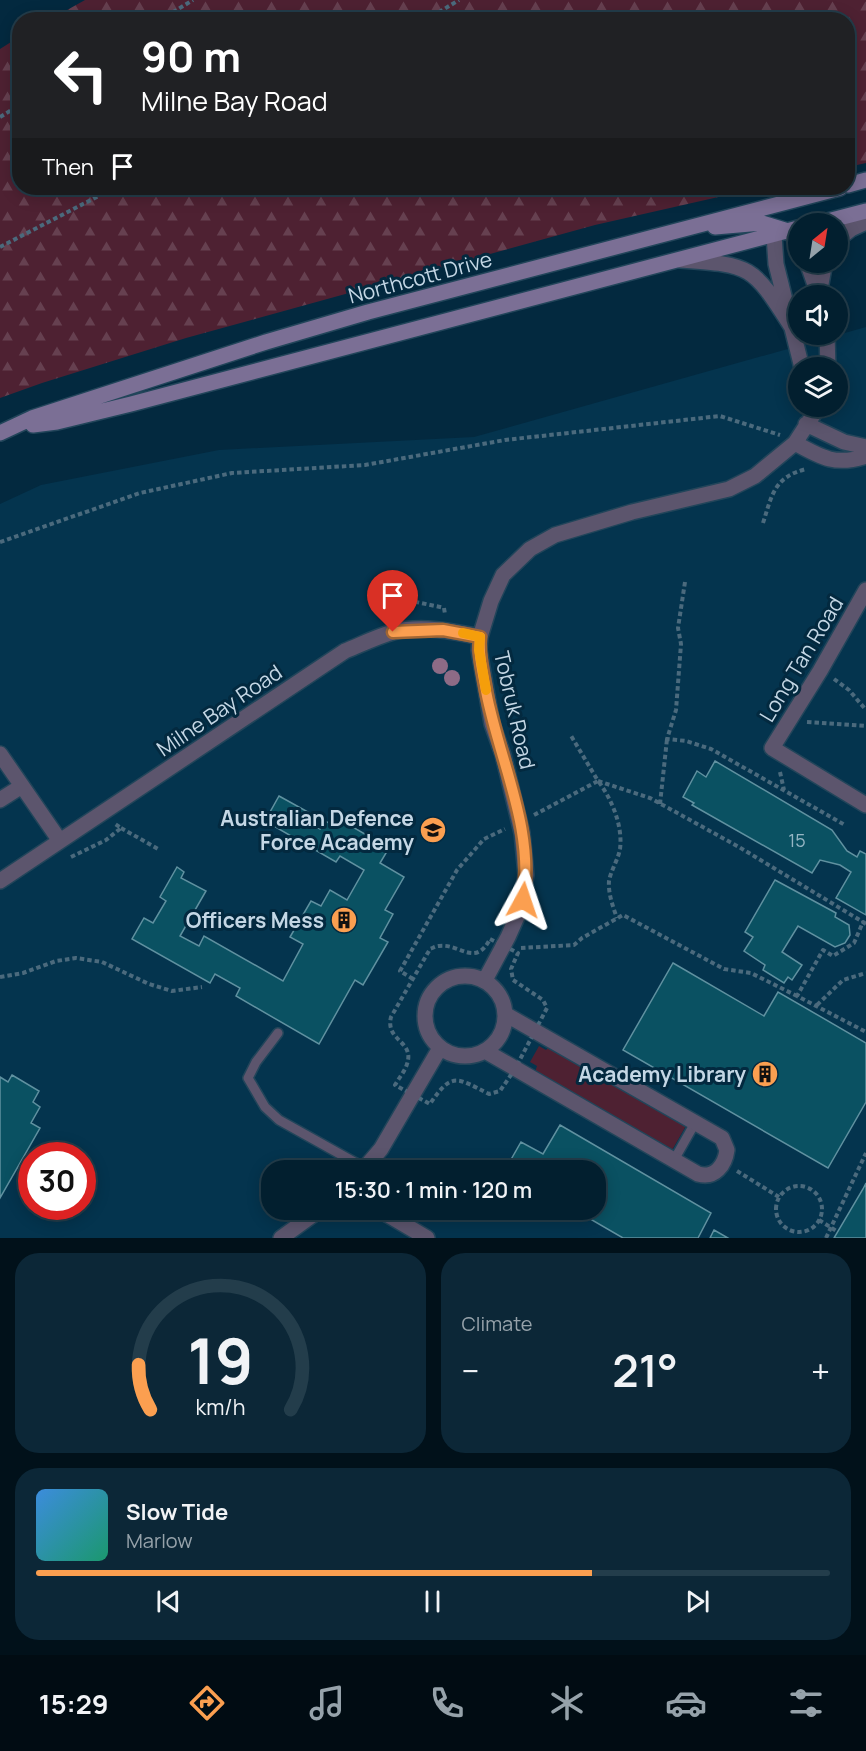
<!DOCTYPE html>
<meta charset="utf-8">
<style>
:root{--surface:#021f2f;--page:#0c2737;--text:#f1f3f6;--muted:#96a2aa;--line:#233d4b;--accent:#fb9f50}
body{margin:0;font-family:Manrope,sans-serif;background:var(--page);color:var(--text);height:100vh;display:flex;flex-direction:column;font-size:22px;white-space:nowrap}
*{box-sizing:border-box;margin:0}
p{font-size:20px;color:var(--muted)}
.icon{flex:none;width:33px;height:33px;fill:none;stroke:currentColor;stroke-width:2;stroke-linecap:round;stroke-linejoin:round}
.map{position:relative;height:1238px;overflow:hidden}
.details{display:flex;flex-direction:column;gap:15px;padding:15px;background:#01111a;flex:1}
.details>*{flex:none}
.hud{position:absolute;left:12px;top:12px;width:843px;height:183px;border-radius:24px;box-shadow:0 3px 15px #0003,0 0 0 2px var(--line);background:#202124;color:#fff;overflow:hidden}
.needle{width:39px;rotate:30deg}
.fabs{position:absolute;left:788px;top:213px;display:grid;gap:12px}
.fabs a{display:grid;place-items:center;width:60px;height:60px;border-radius:50%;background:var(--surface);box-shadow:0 3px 15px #0003,0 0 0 2px var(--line);font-size:30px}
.speed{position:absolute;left:18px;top:1142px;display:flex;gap:12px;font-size:30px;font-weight:700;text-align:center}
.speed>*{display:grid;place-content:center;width:78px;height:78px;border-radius:50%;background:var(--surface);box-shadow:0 3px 15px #0003,0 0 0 2px var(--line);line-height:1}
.speed .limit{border:9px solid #d22;background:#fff;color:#111}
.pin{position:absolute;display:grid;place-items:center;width:51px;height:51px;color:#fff;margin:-62px -26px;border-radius:50% 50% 50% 0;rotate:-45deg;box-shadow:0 0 6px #0007}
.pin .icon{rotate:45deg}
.me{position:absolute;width:66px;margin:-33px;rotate:5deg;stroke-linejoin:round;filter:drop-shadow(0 0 4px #0008)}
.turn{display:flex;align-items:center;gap:21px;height:126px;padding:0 30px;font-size:27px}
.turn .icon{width:78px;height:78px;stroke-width:2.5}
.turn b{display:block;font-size:42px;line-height:51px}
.then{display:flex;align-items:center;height:57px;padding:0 30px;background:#0003;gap:12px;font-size:22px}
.big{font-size:45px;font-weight:600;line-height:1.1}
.details .widget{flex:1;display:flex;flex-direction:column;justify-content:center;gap:9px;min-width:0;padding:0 21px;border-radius:24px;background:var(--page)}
.details .dial{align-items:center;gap:0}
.dial svg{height:156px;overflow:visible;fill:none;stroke:var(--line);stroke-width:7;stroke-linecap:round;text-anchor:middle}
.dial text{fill:var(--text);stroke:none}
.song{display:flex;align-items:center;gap:18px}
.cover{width:72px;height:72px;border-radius:9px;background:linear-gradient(135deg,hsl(210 70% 55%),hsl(160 70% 35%))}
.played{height:6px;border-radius:3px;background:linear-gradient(90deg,var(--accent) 70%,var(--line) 70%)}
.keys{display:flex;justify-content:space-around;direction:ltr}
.heat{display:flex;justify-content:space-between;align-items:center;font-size:33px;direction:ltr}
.details .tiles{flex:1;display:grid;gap:15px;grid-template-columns:1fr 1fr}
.widget:last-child{grid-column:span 2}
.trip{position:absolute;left:261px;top:1160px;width:345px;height:60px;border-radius:24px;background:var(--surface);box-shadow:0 3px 15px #0003,0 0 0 2px var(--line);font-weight:600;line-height:60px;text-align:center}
.tabs{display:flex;height:96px;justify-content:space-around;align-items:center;background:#010c13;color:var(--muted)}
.tabs .icon{width:42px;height:42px}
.tabs .current{color:var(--accent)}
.tabs b{font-size:27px;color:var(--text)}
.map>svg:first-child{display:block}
</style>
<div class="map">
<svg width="866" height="1238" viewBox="0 0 866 1238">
<defs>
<pattern id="forest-firs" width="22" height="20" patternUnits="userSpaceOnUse" patternTransform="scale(1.5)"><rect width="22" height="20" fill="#4e2132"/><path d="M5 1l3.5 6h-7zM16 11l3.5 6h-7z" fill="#664050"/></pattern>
</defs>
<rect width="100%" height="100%" fill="#03293f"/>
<path fill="#04344e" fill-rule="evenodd" d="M866 327V1238H0V504L41 485 219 450 474 437ZM798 368H837V406H798ZM32 1155H82V1206H32ZM272 1170H596V1209H272Z"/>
<path fill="#4e2132" d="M550 1045 687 1124 671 1152 535 1072 537 1066 530 1062 539 1046 546 1050Z"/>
<path fill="url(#forest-firs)" d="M85 0H866V163L848 167V20L51 19Z
M19 37 20 188H758L595 225 186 338 42 383 0 398V49Z"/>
<path fill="#0a5162" stroke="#6091a0" stroke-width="1.5" d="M715 761 832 830 847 851 857 857 860 851 866 854V915L836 898 851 872 840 865 820 860 812 873 692 805 694 803 683 797 697 771 706 777Z
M279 796 317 817 312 825 320 829 325 821 335 826 339 819 389 848 380 863 404 877 385 910 393 914 380 938 388 942 363 985 355 980 319 1044 236 996 240 988 215 974 210 983 132 939 144 918 153 923 166 901 160 897 177 867 184 872 181 878 206 891 180 936 199 946 204 936 283 981 303 944 290 937 311 901 321 906 330 890 347 900 364 870 340 856 336 862 265 821Z
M775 880 836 913 835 917 849 925 850 935 845 943 835 947 798 926 782 952 802 965 792 980 788 977 784 983 763 970 765 965 744 951 753 937 745 932Z
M673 963 764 1016 778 992 866 1043V1102L828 1168 623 1050Z
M12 1075 39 1091 33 1102 40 1107 31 1123 40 1128 0 1198V1077L8 1082Z
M560 1125 711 1213 698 1238H623L573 1209H596V1170H505L521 1142 543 1154Z
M866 1183V1238H834L863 1189Z
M714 1230 728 1238H710Z"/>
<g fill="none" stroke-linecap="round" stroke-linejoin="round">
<defs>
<path id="lane" d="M278 1033 256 1062 248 1078 265 1107 279 1120 365 1168
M674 1160 695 1123"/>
<path id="street" d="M788 231 798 241
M774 235 776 264 802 368
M837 240 851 229 866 222
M680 260C752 265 752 265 791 326
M807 262 819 296
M819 295 825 262
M827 334 828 368
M806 424 844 442 866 447
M795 443C822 458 836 466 866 456
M866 590 820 671 772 748 866 805
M0 754 60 841
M0 800 22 786
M0 881 345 651C360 645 376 637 393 632 421 625 452 631 480 637
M425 1016a40 40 0 1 1 80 0a40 40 0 1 1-80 0Z
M485 980 508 937 520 910 526 875 522 833 503 755 492 724 479 650 480 637 491 601 503 575 530 549 555 535 632 512 729 489 755 476 795 443 819 406
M485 1051 698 1174C715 1179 725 1165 727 1150L722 1138 505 1014
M363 1170 381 1149 440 1048
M378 1209 427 1238
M281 1238 321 1209"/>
<path id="secondary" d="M848 185 866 180
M816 224 866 211
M715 227 762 223 788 231
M33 425 57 422 131 404 798 228
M0 433 32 418 266 342 368 312 840 188"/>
</defs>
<use href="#lane" stroke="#22455a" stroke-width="12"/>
<use href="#street" stroke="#22455a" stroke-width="18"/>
<use href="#secondary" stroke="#22455a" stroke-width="18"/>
<path stroke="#4b6a7d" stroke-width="4" stroke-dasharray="4.5 3" stroke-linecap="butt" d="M160 20 193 0
M426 20 459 0
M0 117 20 105
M0 247 114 188
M763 523C772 495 774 477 806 469
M0 542 140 493 232 473 365 465 505 440 720 416 780 435
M685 582 678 628 681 644 676 710 667 739 686 741 711 749 845 825
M378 594 440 607 444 608 445 614
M834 679 849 690 866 710
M807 722 866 726
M780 772 784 790
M598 781 650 798 681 815 739 847 863 922
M599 782C612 800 623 826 620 849 618 860 611 870 609 881 608 893 613 907 617 918
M660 804 667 739
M534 815 598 781 570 734
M121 828 160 850
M71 857 106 840 121 828 115 824
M866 924 863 922 854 943 833 956 823 950 797 996 866 1032
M490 939 518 953 511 969 513 980 543 1000 547 1008 515 1069 500 1091 489 1094C457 1078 452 1071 430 1104L395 1085C399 1078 405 1071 407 1064 415 1041 385 1041 391 1017L430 949C433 948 436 946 439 946 460 943 475 968 490 939Z
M521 948 574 945 582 938 623 915 724 969 751 973 797 996
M0 977 23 973 56 961 76 958 102 962 149 984 172 991 202 987
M413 979 400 971 457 870 484 839 505 829
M817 1005 843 980 866 973
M737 1171 779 1197
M776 1209a23 23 0 1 1 46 0a23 23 0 1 1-46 0Z
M819 1220 838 1232
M826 1238 866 1153"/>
<use href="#lane" stroke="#5c556d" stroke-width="9"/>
<use href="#street" stroke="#5c556d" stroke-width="15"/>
<use href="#secondary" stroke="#7b6f95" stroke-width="15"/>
</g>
<g fill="#8e6b86">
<circle cx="440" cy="666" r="8"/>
<circle cx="452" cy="678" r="8"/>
</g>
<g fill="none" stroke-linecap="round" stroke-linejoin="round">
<defs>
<path id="route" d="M393 632 443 630 480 637C478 655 483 673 486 691 499 760 535 829 523 900"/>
</defs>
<use href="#route" stroke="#a36734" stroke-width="15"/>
<use href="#route" stroke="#fb9f50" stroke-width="10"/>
<path stroke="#f59e0b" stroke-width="10" d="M463 633 480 637 479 650 486 690"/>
</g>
<defs>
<symbol id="university-disc" viewBox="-11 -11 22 22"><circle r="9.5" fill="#fb9f50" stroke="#03293f"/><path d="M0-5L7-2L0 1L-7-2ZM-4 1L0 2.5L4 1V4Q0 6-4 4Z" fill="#111"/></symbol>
<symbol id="building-disc" viewBox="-11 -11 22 22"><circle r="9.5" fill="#fb9f50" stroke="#03293f"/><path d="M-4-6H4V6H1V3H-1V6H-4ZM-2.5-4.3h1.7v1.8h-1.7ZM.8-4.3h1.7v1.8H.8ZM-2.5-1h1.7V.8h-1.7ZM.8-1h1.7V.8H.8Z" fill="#111"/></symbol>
</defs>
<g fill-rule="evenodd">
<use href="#university-disc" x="418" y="815" width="30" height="30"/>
<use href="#building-disc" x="329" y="905" width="30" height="30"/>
<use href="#building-disc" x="750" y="1059" width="30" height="30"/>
</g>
<g text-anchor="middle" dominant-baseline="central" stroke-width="6" stroke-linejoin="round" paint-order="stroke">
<g font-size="18" fill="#96b6c4">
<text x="797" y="840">15</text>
</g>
<g font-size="21" fill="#c4d7e5" stroke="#03293f">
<text transform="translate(420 277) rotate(-15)">Northcott Drive</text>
<text transform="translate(801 659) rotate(-59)">Long Tan Road</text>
<text transform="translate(219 710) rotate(-34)">Milne Bay Road</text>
<text transform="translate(515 710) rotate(77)">Tobruk Road</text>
</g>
<g font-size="21" font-weight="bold" fill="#c4d7e5" stroke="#03293f" text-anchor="end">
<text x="414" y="818">Australian Defence<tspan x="414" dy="24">Force Academy</tspan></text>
<text x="324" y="920">Officers Mess</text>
<text x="746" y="1074">Academy Library</text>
</g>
</g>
</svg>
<div class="fabs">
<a><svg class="needle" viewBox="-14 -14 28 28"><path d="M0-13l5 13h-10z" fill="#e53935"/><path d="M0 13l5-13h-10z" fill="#96a2aa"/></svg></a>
<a><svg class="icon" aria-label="sound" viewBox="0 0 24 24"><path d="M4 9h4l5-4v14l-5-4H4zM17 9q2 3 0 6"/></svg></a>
<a><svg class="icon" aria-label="layers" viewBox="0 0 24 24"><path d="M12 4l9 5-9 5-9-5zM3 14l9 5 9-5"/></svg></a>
</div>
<div class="speed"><div class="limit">30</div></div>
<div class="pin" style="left:393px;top:632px;background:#d93025"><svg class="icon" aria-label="arrive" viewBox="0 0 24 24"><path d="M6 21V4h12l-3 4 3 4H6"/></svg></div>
<svg class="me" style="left:523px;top:900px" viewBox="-20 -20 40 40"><path d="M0-17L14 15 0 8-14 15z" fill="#fb9f50" stroke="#fff" stroke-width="4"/></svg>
<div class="trip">15:30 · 1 min · 120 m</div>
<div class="hud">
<div class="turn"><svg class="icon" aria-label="left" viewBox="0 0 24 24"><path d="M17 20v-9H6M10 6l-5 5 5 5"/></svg><div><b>90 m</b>Milne Bay Road</div></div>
<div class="then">Then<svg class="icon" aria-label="arrive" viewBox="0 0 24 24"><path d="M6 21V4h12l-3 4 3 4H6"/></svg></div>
</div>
</div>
<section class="details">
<div class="tiles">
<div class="widget dial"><svg viewBox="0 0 100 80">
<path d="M14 69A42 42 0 1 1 86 69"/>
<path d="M14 69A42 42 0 0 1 8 46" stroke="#fb9f50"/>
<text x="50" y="56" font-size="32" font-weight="700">19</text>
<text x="50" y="72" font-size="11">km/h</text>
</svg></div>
<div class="widget"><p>Climate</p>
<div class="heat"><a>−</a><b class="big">21°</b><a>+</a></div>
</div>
<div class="widget">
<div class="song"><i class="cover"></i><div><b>Slow Tide</b><p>Marlow</p></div></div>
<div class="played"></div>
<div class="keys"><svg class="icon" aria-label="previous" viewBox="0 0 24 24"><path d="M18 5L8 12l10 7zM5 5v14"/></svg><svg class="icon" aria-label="pause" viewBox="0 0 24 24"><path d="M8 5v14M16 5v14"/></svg><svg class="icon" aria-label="next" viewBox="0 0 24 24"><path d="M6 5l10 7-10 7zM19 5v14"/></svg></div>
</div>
</div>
</section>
<nav class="tabs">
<b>15:29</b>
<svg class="icon current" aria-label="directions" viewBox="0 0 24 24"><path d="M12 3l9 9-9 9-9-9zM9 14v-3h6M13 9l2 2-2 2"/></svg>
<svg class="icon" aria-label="music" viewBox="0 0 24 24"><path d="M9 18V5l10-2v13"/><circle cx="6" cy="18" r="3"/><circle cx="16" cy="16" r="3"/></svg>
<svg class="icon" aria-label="phone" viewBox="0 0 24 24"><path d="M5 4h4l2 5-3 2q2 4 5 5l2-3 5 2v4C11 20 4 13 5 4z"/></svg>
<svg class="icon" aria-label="climate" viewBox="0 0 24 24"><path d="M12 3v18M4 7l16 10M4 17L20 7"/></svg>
<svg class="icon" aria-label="car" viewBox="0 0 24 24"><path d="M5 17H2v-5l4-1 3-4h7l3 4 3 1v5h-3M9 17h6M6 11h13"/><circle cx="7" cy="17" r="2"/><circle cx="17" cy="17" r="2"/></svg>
<svg class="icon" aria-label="filters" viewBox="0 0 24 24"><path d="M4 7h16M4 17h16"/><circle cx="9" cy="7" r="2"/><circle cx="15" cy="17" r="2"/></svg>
</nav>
